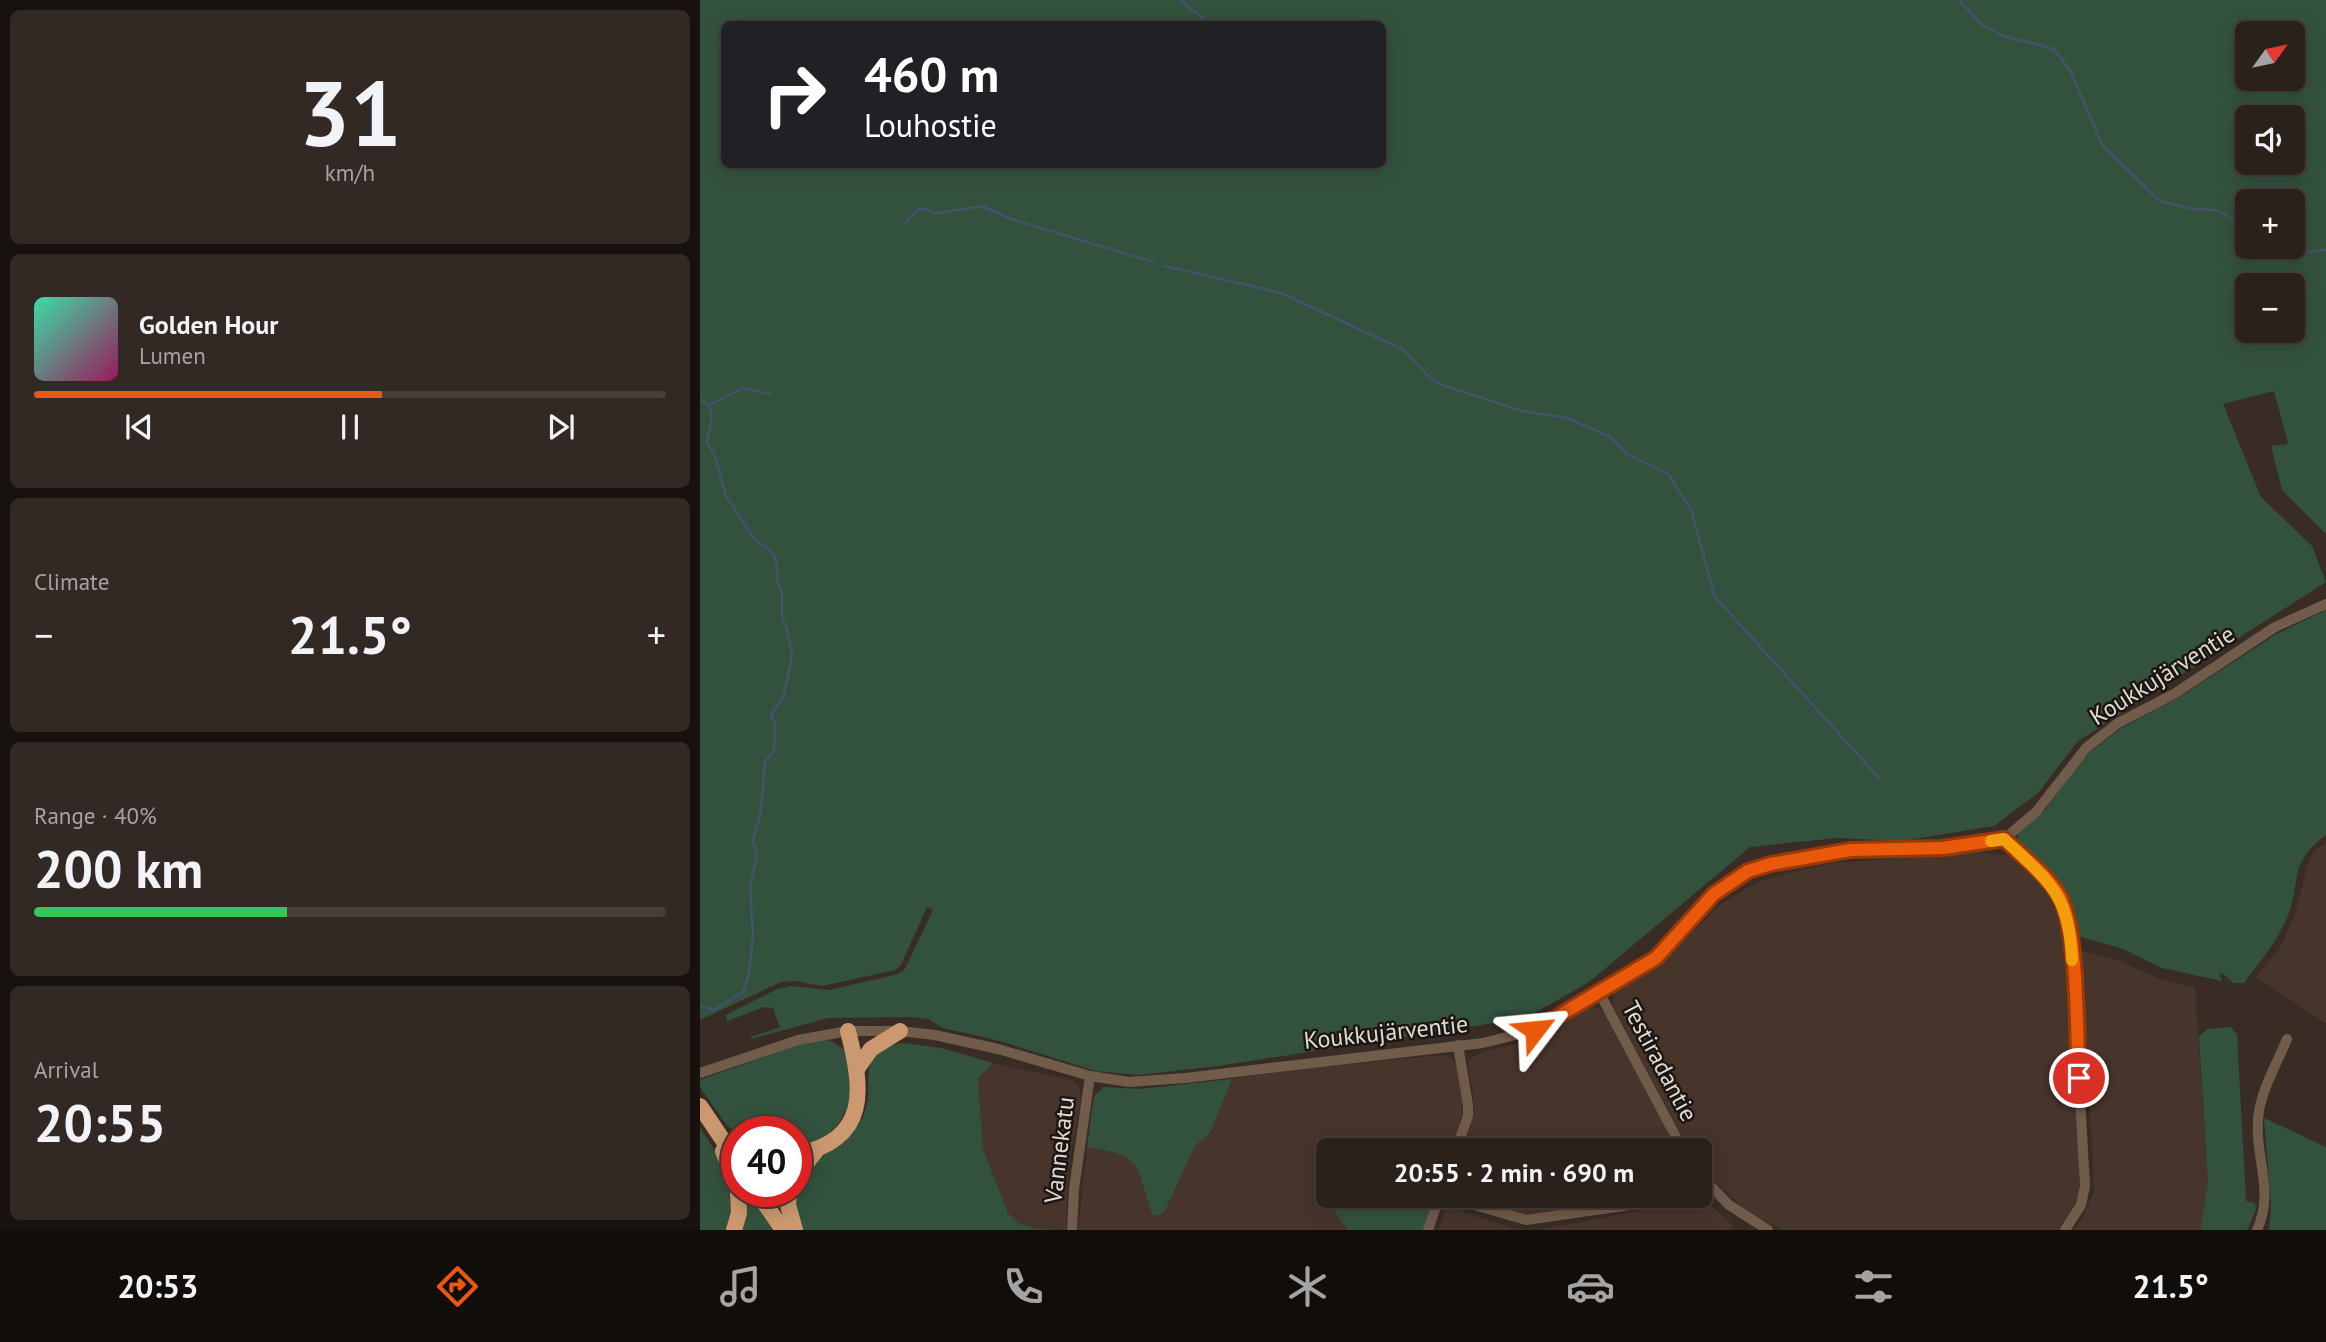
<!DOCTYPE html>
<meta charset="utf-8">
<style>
:root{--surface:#2b211b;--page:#332924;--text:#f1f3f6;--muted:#a6a3a3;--line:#473e3a;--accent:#ea580c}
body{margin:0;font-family:"PT Sans",sans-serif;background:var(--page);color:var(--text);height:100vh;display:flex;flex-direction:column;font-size:26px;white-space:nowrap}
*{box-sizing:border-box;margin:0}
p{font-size:23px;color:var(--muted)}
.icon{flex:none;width:38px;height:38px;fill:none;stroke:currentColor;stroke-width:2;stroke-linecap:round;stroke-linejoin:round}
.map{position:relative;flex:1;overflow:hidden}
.panel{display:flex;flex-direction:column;gap:10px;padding:10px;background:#18120f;width:700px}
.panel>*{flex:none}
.top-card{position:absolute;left:21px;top:21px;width:665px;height:147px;border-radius:10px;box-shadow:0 4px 18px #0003,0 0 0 2px var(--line);background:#202124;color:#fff;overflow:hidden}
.needle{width:46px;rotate:57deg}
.buttons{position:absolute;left:1535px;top:21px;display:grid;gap:14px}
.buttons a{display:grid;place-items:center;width:70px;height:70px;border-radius:10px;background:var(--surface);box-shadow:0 4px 18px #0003,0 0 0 2px var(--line);font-size:35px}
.speed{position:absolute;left:21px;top:1116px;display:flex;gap:14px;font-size:35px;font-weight:700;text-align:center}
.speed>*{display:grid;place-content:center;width:91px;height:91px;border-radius:50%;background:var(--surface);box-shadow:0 4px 18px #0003,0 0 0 2px var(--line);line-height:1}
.speed .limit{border:10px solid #d22;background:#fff;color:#111}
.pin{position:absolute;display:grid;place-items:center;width:60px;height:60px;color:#fff;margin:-30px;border:4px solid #fff;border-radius:50%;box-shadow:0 2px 7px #0007}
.me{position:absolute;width:77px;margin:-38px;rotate:61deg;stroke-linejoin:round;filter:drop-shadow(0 0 5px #0008)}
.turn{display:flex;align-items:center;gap:24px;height:147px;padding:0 28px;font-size:32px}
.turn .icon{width:91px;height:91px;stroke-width:2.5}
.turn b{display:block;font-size:49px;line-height:60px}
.big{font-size:52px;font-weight:700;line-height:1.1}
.panel .tile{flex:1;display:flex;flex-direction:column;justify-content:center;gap:10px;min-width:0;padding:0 24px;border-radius:10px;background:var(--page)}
.panel .dial{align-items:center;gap:0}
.dial b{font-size:91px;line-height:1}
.song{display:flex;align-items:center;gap:21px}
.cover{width:84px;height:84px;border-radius:10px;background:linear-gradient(135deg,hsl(160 70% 55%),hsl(330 70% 35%))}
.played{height:7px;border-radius:4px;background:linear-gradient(90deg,var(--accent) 55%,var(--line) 55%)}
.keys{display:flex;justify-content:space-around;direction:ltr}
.heat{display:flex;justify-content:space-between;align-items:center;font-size:38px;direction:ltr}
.charge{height:10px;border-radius:5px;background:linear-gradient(90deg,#34c759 40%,var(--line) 0)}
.trip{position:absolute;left:616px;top:1138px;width:396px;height:70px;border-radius:10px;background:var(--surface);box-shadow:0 4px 18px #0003,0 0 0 2px var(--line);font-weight:700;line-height:70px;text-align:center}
.menu{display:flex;height:112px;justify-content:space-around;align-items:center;background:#110d0b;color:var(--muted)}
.menu .icon{width:49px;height:49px}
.menu .selected{color:var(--accent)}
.menu b{font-size:32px;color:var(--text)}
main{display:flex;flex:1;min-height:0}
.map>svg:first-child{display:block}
</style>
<main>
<section class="panel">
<div class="tile dial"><b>31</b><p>km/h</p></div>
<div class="tile">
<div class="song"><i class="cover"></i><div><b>Golden Hour</b><p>Lumen</p></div></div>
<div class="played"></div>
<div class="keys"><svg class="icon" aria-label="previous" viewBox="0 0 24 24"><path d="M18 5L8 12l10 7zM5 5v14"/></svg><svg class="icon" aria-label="pause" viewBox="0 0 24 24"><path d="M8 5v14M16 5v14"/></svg><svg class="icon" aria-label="next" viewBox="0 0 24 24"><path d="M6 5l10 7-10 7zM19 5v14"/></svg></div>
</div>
<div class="tile"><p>Climate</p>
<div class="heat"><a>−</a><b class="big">21.5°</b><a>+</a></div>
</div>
<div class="tile"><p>Range · 40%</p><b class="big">200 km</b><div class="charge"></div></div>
<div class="tile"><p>Arrival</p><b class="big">20:55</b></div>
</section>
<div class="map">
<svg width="1626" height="1230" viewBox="0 0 1626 1230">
<rect width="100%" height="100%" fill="#392c24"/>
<path fill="#47352c" d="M1626 843V1024L1556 977 1580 948 1595 915 1608 863 1614 851Z
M1280 852 1311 856 1347 888 1362 916 1380 1168 1378 1204 1360 1230H1083L1047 1212 1004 1171 999 1163V1150L989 1149 915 1010 912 1003 915 990 970 955 1018 906 1056 883 1087 873 1135 863Z
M1382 951 1420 961 1459 979 1495 988 1508 1183 1500 1230H1373L1383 1217 1394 1191Z
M895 1006 907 1015 979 1150H762L773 1118 774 1100 768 1064 770 1059 785 1051 831 1041 888 1007Z
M744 1055 753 1059 757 1065 762 1094V1113L752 1150H628V1195H636L631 1207 648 1230H378L387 1147 418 1152 434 1161 443 1178 454 1216 464 1213 495 1146 510 1133 532 1079 588 1070Z
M293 1063 372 1080 379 1086 381 1099 368 1169 366 1230 337 1229 320 1224 308 1213 283 1149 278 1079Z
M757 1195H949L834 1215 817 1214Z
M980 1195H998L1034 1226 1030 1230H738L744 1212 751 1208 819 1230H837L960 1207Z"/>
<path fill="#33523e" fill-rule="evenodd" d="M0 0H1626V534L1582 490 1571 446 1588 444 1574 391 1523 404 1561 497 1612 546 1626 582 1378 741 1338 793 1294 826 1202 841 1137 838 1050 847 889 982 826 1018 518 1066 438 1075 395 1071 300 1041 243 1028 228 1019 212 1017 128 1018 51 1039V1037L80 1027 73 1008 64 1007 27 1021 26 1015 75 990 91 986 130 990 198 974 205 969 233 910 227 907 201 965 195 970 122 986 95 981 81 982 0 1020ZM24 24H682V164H24ZM1547 33H1592V79H1547ZM1547 117H1592V163H1547ZM1547 201H1592V247H1547ZM1592 285V331H1547V285Z
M1626 610V835C1588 863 1602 879 1588 915 1578 941 1560 961 1544 983H1533L1525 975 1519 973 1522 981 1462 968 1423 949 1378 936 1362 892 1320 848 1317 843 1318 834 1346 809 1371 773 1390 752 1421 728 1478 698 1575 635Z
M1531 1027 1537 1035 1546 1201 1555 1203 1556 1209 1547 1230H1500L1508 1183 1499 1036 1508 1029Z
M123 1040 131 1041 143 1049C162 1096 147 1135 96 1149V1132L37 1134 25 1123 0 1087V1080L100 1044Z
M204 1043 241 1048 293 1063 278 1079 283 1149 308 1213 320 1224 338 1229 360 1230H100C98 1222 94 1212 94 1204 94 1164 141 1150 160 1122 182 1089 147 1050 204 1043Z
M532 1079 510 1133 495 1146 464 1213 453 1216C435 1166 447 1156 387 1147L394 1096 404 1087 439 1089Z
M1564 1118 1626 1147V1230H1569L1571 1204Z
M0 1128C23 1162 41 1188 28 1230H0Z
M42 1192H50L76 1230H39Z
M636 1195H736L724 1230H648L631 1207Z"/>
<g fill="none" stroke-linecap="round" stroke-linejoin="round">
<path stroke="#44526b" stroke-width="2.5" d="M480 0 510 24
M1259 0 1281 24 1303 36 1354 49 1371 72 1403 146 1460 201 1493 209 1516 210 1547 227
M206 222 218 209H227L233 214 282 206 311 219 453 262
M1577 247 1584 254 1626 250
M465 266 581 293 704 350 731 379 745 386 822 411 867 418 910 437 927 454 968 474 991 510 1015 597 1180 779
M0 399 9 405 12 416 7 442 15 456 26 496 55 540 69 549 76 559 78 585 82 592V618L87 628 92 656 84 695 71 715 75 724 74 751 65 762 61 811 53 841 57 854 50 886 53 936 49 974 43 992 14 1010 0 1006
M9 405 43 388 70 394"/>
<path stroke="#715c4b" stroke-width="10" d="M1304 839 1359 894 1365 909 1371 942 1385 1186 1381 1205 1365 1230
M899 992 983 1150
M0 1073 98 1040 148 1031H200L235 1035 298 1049 390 1076 429 1082 485 1078 783 1043 835 1030 956 958 1014 894 1048 871 1071 864 1150 850 1243 848 1304 839 1336 812 1386 748 1418 723 1474 694 1575 627 1626 604
M756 1150 768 1116V1105L758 1045
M999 1174 1029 1205 1068 1230
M740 1195 826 1220 944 1203 962 1195
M372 1230 374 1189 390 1076
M728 1230 740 1195
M1557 1230C1576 1189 1552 1153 1559 1111 1563 1087 1578 1061 1587 1039"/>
<path stroke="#cb986f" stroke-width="16" d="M157 1069 171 1049 200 1031
M0 1106 37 1161
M23 1151 37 1186
M96 1155C170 1139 163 1090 148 1031
M96 1176 116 1151
M57 1192 83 1230
M89 1192 88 1205 95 1230
M34 1230 39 1213 38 1192"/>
</g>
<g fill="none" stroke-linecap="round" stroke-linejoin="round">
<defs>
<path id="route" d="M835 1030 956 958 1014 894 1048 871 1071 864 1150 850 1243 848 1304 839C1322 856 1348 875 1360 897 1379 934 1376 1033 1379 1078"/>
</defs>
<use href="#route" stroke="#983908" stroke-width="18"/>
<use href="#route" stroke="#ea580c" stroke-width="12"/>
<path stroke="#f59e0b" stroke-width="12" d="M1291 841 1304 839C1350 883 1369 893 1372 960"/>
</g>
<g text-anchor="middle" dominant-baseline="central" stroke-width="5" stroke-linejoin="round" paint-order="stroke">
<g font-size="24" fill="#e2dad4" stroke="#1c1612">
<text transform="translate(1462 675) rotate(-32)">Koukkujärventie</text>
<text transform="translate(686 1032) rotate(-6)">Koukkujärventie</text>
<text transform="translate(960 1061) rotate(62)">Testiradantie</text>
<text transform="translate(359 1150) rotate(-83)">Vannekatu</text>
</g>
</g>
</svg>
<div class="buttons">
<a><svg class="needle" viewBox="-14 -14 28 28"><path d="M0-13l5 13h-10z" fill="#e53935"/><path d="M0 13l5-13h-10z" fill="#a6a3a3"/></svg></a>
<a><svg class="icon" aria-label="sound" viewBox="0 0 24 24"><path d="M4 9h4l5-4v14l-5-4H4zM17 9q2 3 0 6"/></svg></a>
<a>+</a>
<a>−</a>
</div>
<div class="speed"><div class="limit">40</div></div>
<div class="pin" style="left:1379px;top:1078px;background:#d93025"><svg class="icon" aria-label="arrive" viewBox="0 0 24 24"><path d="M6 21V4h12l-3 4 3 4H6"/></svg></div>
<svg class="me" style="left:835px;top:1030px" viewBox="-20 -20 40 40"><path d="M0-17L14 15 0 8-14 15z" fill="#ea580c" stroke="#fff" stroke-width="4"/></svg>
<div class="trip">20:55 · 2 min · 690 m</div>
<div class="top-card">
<div class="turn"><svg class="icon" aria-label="right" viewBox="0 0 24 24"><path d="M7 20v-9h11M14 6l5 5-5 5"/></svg><div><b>460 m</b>Louhostie</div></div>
</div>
</div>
</main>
<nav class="menu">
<b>20:53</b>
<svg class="icon selected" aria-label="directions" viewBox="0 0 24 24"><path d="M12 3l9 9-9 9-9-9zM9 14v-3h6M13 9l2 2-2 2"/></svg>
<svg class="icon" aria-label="music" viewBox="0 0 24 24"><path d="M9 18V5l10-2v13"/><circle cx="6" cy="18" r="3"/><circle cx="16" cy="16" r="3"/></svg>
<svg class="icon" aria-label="phone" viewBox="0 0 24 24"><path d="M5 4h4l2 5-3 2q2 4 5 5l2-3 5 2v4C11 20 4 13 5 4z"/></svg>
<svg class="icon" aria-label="climate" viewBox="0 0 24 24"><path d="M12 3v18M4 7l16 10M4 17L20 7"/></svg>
<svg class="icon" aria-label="car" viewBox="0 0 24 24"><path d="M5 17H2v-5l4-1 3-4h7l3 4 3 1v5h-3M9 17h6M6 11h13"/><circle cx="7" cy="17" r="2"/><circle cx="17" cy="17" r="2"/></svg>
<svg class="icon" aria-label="filters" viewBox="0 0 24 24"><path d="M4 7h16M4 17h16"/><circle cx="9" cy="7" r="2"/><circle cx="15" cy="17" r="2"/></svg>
<b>21.5°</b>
</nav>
